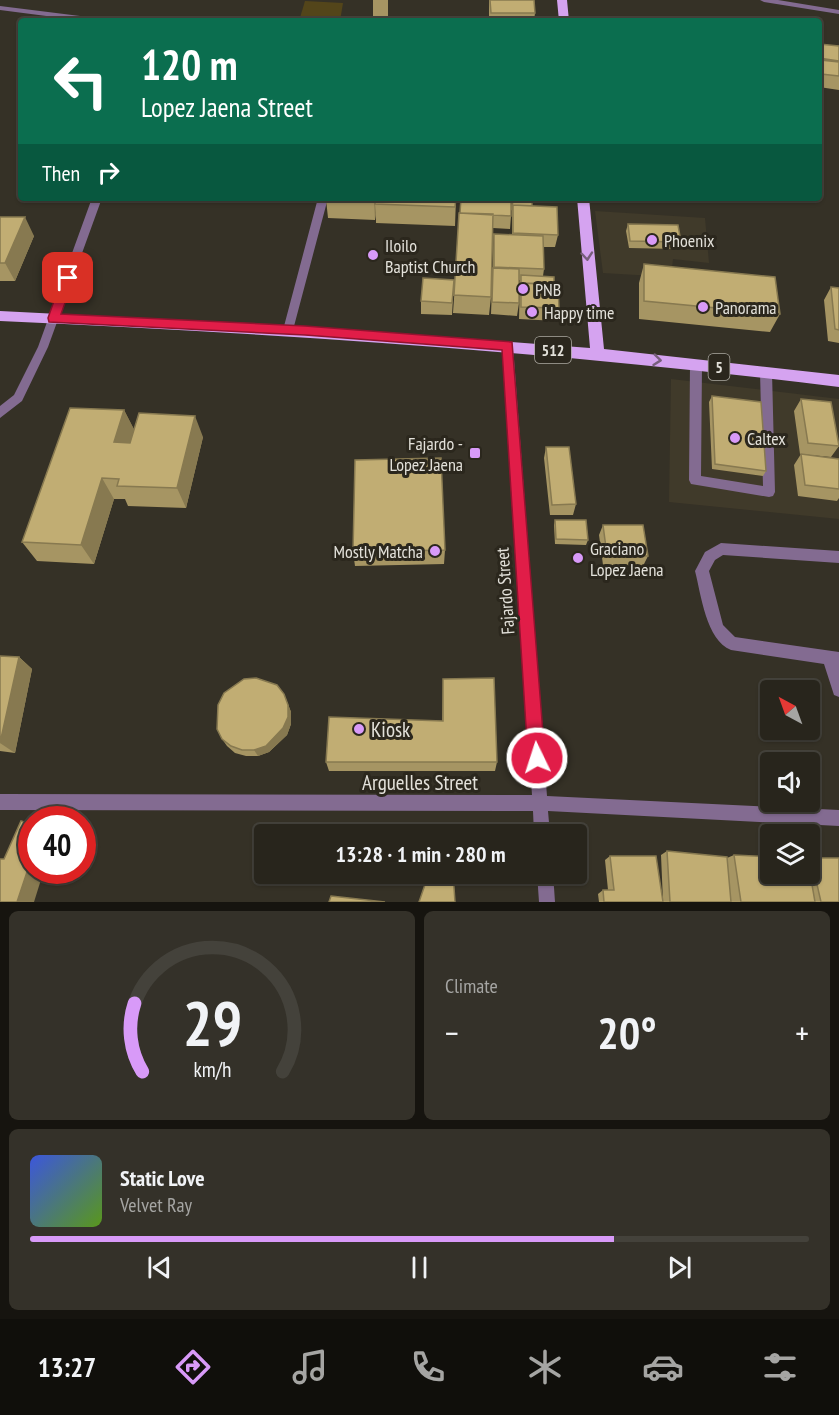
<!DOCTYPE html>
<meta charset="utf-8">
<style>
:root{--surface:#28251c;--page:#343129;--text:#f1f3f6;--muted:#a5a5a3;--line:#44423b;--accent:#d89af8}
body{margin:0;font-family:"PT Sans Narrow",sans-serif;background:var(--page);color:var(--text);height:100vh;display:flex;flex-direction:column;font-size:22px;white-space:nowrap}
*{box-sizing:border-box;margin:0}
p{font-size:20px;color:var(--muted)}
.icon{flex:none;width:33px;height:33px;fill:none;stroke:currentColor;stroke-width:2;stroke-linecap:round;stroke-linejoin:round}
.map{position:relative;height:902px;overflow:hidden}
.sheet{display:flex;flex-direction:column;gap:9px;padding:9px;background:#16140f;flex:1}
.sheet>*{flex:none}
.banner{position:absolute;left:18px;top:18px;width:804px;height:183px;border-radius:6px;box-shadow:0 2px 4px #0004,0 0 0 2px var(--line);background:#0b6e4f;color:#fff;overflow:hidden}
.needle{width:39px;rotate:319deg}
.buttons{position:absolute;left:760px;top:680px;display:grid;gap:12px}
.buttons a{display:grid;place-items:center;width:60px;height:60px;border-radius:6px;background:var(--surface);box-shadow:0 2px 4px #0004,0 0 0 2px var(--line);font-size:30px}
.speed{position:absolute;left:18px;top:806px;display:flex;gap:12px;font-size:30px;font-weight:700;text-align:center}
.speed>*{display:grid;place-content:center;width:78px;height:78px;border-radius:50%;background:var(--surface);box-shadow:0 2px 4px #0004,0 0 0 2px var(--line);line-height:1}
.speed .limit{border:9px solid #d22;background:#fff;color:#111}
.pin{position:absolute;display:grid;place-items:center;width:51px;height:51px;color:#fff;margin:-26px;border-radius:12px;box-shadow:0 3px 9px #0006}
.me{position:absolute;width:66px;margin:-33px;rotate:356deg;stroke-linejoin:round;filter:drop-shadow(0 0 4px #0008)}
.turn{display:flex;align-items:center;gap:21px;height:126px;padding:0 24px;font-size:27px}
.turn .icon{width:78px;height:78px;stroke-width:2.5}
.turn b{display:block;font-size:42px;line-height:51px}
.then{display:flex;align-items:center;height:57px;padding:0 24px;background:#0003;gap:12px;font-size:22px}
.big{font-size:45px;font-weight:700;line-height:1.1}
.sheet .tile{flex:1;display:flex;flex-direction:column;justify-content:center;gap:9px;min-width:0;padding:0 21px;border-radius:9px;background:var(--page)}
.sheet .dial{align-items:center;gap:0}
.dial svg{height:156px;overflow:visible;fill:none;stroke:var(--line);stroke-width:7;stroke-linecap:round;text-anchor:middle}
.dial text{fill:var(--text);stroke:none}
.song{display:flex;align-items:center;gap:18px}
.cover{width:72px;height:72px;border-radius:9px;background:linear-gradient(135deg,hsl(230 70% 55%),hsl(90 70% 35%))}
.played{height:6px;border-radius:3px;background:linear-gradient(90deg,var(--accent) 75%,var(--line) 75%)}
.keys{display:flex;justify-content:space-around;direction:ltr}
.heat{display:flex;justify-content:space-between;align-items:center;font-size:33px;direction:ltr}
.sheet .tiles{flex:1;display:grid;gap:9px;grid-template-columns:1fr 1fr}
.tile:last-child{grid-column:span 2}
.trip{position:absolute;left:254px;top:824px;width:333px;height:60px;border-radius:6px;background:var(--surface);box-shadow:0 2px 4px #0004,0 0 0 2px var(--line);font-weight:700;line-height:60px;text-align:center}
.tab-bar{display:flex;height:96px;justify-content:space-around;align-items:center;background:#100f0b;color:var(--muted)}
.tab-bar .icon{width:42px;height:42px}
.tab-bar .current{color:var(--accent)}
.tab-bar b{font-size:27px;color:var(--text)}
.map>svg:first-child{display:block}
</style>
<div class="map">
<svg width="839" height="902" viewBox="0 0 839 902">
<rect width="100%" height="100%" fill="#353126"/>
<path fill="#403a2a" d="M595 211 705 218 709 263 673 259 671 277 603 273Z
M671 379 839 399V519L669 502Z"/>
<path fill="#53451a" d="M305 1 343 3 340 21H299Z"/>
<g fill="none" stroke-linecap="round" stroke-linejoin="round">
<path fill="#836b91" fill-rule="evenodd" d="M760 0H778L839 10V14L764 2Z
M696 360 702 364 701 476 763 486 760 372 766 368 770 369 772 372 775 492 773 496 769 497 691 484 689 480 690 364Z
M721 543 839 551V563L723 555 715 560 709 571 723 625 735 637 839 652V697L834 695 824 664 731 650C706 640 701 594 695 571L705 552Z"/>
<path fill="#836b91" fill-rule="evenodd" d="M0 6 104 19 108 21H85L0 10Z
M92 198H102L48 347 22 401 0 418V406L14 395 38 347Z
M318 198H328L293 330 288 334 283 330Z"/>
<path fill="#836b91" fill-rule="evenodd" d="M508 342 513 346 547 796 839 810V826L548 811 550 834H534L533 811 0 810V794L532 795 503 346Z
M537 873H553L555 902H539Z"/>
<path fill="#d5a3f0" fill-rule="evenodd" d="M557 0H567L569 21H559Z
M577 198H589L604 349 839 375V387C560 352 281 334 0 321V311L315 327 590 348Z"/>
</g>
<path fill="#a69563" d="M373 0H388V17L373 16Z
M489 0H534L535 13 534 21H489Z
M819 44 839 46V90L819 87Z
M456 198 455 226 376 223V213L375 220 328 218 326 199Z
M512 198H555V203L532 202V206L558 235 555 247H544V269L543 276 554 284 559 308 557 321 519 319 520 280H519V303L517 316 491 314 494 234 512 235Z
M630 198H692L690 203 631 202Z
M460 213 511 216 510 229 493 228 491 297 489 315 453 313Z
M0 217 34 236 15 281H0Z
M628 224 681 242 679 249 629 248 626 231Z
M644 264 780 314 770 332 639 319V283Z
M454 280 452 315 421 314V301Z
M831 287 839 288V343L828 341 824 300Z
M712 396 766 471 763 476 712 469 709 402Z
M801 399 839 446 831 457 800 454 794 411Z
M124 410 134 430 203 437 186 508 128 506 125 499H114L94 564 37 561 22 542Z
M546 447 576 504 573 515H550L544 458Z
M801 454 839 459V498L837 501 798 496 794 465Z
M555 520 588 540 586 545 555 544 554 525Z
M603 525 648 556 643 566 603 565 599 535Z
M445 550 444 564 355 566 353 552Z
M0 656 19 657 32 669 15 753 0 751Z
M443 679 497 762 495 771H329L326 762 442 721Z
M284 694 291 712V724L287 735 269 752 258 756H246L235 753 227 746 222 739Z
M667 851 727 858 734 855 810 873V858H839V902H663L661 855Z
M610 856 663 902H599L598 894 603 890H608L605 860Z"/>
<path fill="#877950" d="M374 198H378L375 204 376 213 375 220Z
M25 217 34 236 15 281 5 263Z
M124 410 135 431 125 463 114 442Z
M195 416 203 437 186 508 177 488Z
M102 478 114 499 94 564 81 545Z
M19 657 32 669 15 753 0 743Z
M284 694 291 712V724L287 735 269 752 258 756 254 750Z
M32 857V870H44L34 902H17Z"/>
<path fill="#c1ad73" stroke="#877950" stroke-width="1.5" d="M490 0H534L535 13H491Z
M819 44 839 46V61L819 58Z
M820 60 839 62V76L821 74Z
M326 198H374V201L326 199Z
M376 198H456L455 207 375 204Z
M461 198H511V216L460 213Z
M513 198H532V206L513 205 512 210Z
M513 205 557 207 558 235 513 233Z
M459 213 493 214 491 297 454 295Z
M0 217H25L5 263H0Z
M628 224 678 225 681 242 630 241Z
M494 234 543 236 544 269 494 267Z
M644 264 775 277 780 314 644 301Z
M493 268 519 269V303L492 302Z
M521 275 554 277V284L521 283V285Z
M423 278 454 280 452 303 421 301Z
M521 283 558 285 559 308 521 307Z
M831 287 839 288V330L835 329Z
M712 396 761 402 766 471 715 464Z
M801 399 831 402 839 446 808 443Z
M70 408 124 410 114 442 130 443 139 413 195 416 177 488 117 486 119 479 102 478 81 545 22 542Z
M546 447H569L576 504 552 505Z
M801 454 839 459V489L805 485Z
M441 458 445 550 353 552 355 460Z
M555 520H586L588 540 556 539Z
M603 525H643L648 556 607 555Z
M0 656 19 657 0 743Z
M256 678 277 685 284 694 288 705V717L283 728 266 746 254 750H242L231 746 222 739 217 729 218 705 224 693 244 679Z
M494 678 497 762H326L329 717 443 721V679Z
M21 821 32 824V857L17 902H0V859H4Z
M667 851 727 857 731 902H670Z
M734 855 771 857V873H810L815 902H741Z
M610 856H656L663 902H604L603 890H614Z
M811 858H839V902H821Z
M429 873H453L455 902H419Z
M331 896 385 902H329Z"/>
<defs><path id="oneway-chevron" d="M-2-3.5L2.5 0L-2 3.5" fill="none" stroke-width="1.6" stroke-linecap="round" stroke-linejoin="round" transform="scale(1.5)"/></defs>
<g stroke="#775f7c">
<use href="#oneway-chevron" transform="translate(587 256) rotate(85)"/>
<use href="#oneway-chevron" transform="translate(657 360) rotate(6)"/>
</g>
<path fill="#e11d48" stroke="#92132f" stroke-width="1.5" d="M68 274 74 278 61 314 305 326 512 342 545 758 543 764 537 766 531 764 528 758 502 350 305 335 49 322 48 318 62 278Z"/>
<g fill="#d89af8" stroke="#2b271d" stroke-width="2">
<circle cx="652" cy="240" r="6"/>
<circle cx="373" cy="255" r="6"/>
<circle cx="523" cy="289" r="6"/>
<circle cx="703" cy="307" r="6"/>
<circle cx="532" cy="312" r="6"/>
<circle cx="735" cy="438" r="6"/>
<rect x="469" y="447" width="12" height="12" rx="3"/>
<circle cx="435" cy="551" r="6"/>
<circle cx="578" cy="558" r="6"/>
<circle cx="359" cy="729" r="6"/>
</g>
<g text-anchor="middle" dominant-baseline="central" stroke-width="6" stroke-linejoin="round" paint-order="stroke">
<g fill="#2b271d" stroke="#aca9a1" stroke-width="1.5">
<rect x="535" y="337" width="36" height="26" rx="4.5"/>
<rect x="708.5" y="354" width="21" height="26" rx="4.5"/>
</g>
<g font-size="16" font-weight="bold" fill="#e3e1da">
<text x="553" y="350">512</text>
<text x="719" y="367">5</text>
</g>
<g font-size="18" fill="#e3e1da" stroke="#2b271d" text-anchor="start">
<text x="664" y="240">Phoenix</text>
<text x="385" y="245">Iloilo<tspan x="385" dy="21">Baptist Church</tspan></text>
<text x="535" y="289">PNB</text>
<text x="715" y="307">Panorama</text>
<text x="544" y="312">Happy time</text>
<text x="747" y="438">Caltex</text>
<text x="463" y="443" text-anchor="end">Fajardo -<tspan x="463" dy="21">Lopez Jaena</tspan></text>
<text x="590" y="548">Graciano<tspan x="590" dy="21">Lopez Jaena</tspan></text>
<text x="423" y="551" text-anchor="end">Mostly Matcha</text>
</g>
<g font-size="18" fill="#e3e1da" stroke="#2b271d">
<text transform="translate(505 591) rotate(-94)">Fajardo Street</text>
</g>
<g font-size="21" fill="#e3e1da" stroke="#2b271d" text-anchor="start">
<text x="371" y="729">Kiosk</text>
</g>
<g font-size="21" fill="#e3e1da" stroke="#2b271d">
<text x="420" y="782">Arguelles Street</text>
</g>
</g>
</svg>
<div class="buttons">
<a><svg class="needle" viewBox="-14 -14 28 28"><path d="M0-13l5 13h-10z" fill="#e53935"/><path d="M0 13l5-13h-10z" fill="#a5a5a3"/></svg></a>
<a><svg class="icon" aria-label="sound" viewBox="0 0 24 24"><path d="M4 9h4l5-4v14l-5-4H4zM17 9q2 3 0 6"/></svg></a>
<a><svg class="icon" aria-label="layers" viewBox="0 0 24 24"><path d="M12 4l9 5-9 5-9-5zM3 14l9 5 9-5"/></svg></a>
</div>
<div class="speed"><div class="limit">40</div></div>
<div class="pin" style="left:68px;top:278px;background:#d93025"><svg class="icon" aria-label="arrive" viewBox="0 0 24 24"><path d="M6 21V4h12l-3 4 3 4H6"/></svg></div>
<svg class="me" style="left:537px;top:758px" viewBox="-20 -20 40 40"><circle r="17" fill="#e11d48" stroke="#fff" stroke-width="3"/><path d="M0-11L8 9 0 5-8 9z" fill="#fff"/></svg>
<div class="trip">13:28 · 1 min · 280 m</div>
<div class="banner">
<div class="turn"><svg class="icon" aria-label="left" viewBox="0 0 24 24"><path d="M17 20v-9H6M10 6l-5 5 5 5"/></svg><div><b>120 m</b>Lopez Jaena Street</div></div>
<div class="then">Then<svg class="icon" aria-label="right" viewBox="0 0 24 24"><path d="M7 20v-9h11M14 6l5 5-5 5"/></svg></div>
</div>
</div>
<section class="sheet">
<div class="tiles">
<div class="tile dial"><svg viewBox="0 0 100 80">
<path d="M14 69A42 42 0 1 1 86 69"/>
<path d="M14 69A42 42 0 0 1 10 34" stroke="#d89af8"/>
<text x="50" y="56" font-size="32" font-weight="700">29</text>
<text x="50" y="72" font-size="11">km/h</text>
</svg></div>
<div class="tile"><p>Climate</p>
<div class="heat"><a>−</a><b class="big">20°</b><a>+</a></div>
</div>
<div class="tile">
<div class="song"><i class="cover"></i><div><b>Static Love</b><p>Velvet Ray</p></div></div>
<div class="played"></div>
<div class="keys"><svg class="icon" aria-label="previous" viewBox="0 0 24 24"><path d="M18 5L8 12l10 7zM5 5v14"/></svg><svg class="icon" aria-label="pause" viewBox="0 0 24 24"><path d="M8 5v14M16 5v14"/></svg><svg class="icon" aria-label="next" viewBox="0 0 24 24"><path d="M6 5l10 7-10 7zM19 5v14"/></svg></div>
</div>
</div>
</section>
<nav class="tab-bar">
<b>13:27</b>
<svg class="icon current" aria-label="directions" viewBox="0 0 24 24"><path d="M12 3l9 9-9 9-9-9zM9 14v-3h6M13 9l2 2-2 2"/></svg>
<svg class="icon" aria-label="music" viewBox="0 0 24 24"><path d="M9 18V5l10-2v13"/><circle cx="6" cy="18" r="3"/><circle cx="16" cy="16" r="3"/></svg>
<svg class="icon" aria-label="phone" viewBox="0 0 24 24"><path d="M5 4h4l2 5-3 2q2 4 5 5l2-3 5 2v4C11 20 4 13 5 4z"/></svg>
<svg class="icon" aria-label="climate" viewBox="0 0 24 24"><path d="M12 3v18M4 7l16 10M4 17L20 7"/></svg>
<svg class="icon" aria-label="car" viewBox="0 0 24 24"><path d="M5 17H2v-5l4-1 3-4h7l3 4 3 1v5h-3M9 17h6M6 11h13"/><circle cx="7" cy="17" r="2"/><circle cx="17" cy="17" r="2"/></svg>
<svg class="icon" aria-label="filters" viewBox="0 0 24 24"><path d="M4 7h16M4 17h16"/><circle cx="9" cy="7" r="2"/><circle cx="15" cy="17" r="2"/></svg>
</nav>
